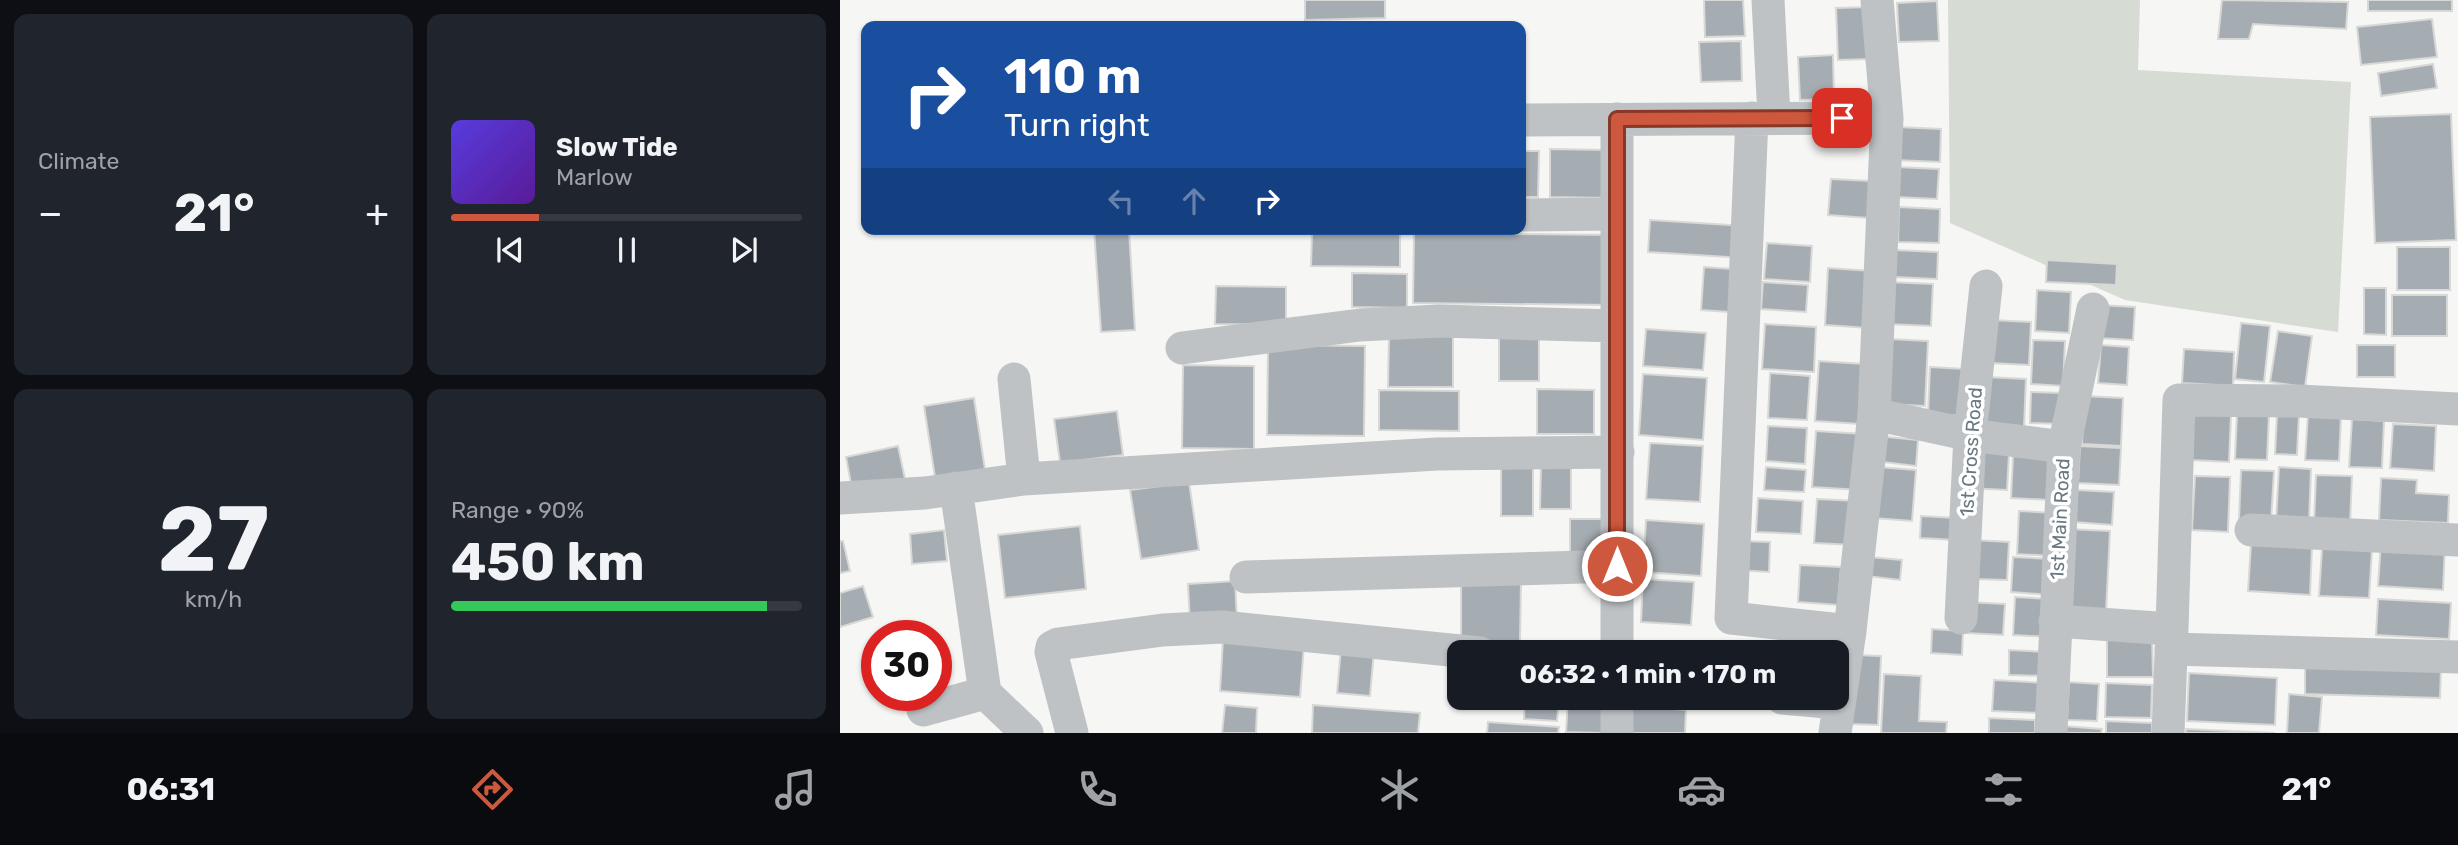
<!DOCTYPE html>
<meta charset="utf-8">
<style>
:root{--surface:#171b24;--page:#20242c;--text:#f1f3f6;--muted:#9ea1a6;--line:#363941;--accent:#ce583d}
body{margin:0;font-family:Rubik,sans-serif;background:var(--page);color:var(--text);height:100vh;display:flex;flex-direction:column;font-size:26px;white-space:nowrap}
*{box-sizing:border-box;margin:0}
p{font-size:23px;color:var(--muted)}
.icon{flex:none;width:38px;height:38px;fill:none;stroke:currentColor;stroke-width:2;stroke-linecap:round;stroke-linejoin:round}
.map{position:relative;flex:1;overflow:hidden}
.details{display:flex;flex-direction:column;gap:14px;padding:14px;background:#0d0f14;width:840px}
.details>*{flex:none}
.banner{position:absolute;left:21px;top:21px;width:665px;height:214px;border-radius:14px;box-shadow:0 2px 5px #0004;background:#1a4fa0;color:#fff;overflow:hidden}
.speed{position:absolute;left:21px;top:620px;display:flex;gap:14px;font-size:35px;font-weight:700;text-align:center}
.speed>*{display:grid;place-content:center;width:91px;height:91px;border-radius:50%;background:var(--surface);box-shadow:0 2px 5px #0004;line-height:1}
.speed .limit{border:10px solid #d22;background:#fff;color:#111}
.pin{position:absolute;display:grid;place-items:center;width:60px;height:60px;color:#fff;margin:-30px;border-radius:14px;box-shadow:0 4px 10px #0006}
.me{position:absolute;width:77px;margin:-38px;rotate:0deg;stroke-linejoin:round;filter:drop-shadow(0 0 5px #0008)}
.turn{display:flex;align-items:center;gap:24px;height:147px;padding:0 28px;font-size:32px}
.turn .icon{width:91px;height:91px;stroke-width:2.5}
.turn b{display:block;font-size:49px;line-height:60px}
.lanes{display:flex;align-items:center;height:66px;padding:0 28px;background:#0003;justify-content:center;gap:35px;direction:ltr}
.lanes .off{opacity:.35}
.big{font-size:52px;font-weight:700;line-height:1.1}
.details .widget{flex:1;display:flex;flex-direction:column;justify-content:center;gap:10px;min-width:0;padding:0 24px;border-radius:14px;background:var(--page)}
.details .dial{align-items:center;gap:0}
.dial b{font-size:91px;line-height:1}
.song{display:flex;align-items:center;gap:21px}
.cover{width:84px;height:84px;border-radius:10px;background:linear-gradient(135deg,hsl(250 70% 55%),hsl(270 70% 35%))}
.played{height:7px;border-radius:4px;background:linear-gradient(90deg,var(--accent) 25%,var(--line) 25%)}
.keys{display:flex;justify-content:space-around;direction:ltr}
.heat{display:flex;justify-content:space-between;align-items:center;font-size:38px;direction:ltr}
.charge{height:10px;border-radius:5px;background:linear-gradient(90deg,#34c759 90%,var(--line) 0)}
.details .tiles{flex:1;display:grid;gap:14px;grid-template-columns:repeat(2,1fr)}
.trip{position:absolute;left:607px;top:640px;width:402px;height:70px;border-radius:14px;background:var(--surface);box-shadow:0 2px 5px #0004;font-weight:700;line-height:70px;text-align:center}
.tabs{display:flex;height:112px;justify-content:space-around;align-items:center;background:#090b0e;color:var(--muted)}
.tabs .icon{width:49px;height:49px}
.tabs .active{color:var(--accent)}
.tabs b{font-size:32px;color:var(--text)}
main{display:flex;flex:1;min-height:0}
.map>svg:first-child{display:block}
</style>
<main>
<section class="details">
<div class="tiles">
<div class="widget"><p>Climate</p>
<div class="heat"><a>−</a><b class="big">21°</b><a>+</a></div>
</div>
<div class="widget">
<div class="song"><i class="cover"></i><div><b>Slow Tide</b><p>Marlow</p></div></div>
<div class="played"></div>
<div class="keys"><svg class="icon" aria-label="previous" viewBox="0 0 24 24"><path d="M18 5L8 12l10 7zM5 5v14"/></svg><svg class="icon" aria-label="pause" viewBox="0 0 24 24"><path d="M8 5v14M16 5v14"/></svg><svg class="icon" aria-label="next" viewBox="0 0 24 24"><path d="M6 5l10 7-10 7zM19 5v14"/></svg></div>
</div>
<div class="widget dial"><b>27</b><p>km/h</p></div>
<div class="widget"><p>Range · 90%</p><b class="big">450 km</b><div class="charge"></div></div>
</div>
</section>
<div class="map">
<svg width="1618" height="733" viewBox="0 0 1618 733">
<rect width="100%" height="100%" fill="#f6f6f4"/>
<path fill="#d6dbd4" d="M1108 0H1300L1298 70 1511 82 1498 332 1285 300 1110 223Z"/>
<path fill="#a6adb2" stroke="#d8d8d6" stroke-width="2" d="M465 0H545V18L465 20Z
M864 0H903L905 36 865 37Z
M1382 0 1508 2 1506 29 1413 24 1409 39H1378Z
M1528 0H1612V11H1528Z
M1097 1 1099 41 1059 42 1057 3Z
M1029 7 1031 59 998 60 996 8Z
M1592 19 1597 57 1521 65 1517 27Z
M901 41 902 81 861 82 859 42Z
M993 55 994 99 960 100 958 57Z
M1593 64 1597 88 1541 96 1538 73Z
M1611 114 1616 240 1535 243 1530 117Z
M1057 127 1101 129 1100 162 1055 160Z
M710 149 767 150V198L710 197Z
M681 151H699L698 197H681Z
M1057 167 1099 169 1097 199 1056 197Z
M991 179 1031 181 1028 218 988 215Z
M1059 207 1100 209 1099 243 1058 242Z
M810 220 906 226 904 258 808 252Z
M254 229H289L295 330 261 332Z
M472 233 560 234V267L471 266Z
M574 233 772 235 771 305 573 303Z
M927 243 972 246 970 282 924 279Z
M1557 247H1610V290H1557Z
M1055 250 1098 252 1097 279 1054 277Z
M1207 260 1277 264 1276 285 1206 282Z
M864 267 906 270 903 313 861 310Z
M988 268 1032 271 1028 328 985 325Z
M512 273 567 274V308L512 307Z
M923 282 968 285 966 312 921 309Z
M1048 282 1093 284 1091 326 1046 324Z
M376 286 446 287V325L375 324Z
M1524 288H1546V335L1524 334Z
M1197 290 1231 292 1229 333 1195 331Z
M1552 295H1607V336H1552Z
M1259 305 1295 307 1293 340 1257 338Z
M1152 320 1191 322 1189 365 1150 363Z
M1401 323 1430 326 1424 382 1395 379Z
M925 324 976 327 974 372 922 369Z
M806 329 866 333 863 370 803 366Z
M1438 331 1472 336 1465 387 1430 382Z
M659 333 699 334V381H659Z
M549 335H613V387H548Z
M1050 339 1088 341 1085 406 1046 404Z
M1193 340 1225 341 1223 386 1191 384Z
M428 345 525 346 524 436 427 435Z
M1261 345 1289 347 1287 385 1258 383Z
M1517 345H1555V377H1517Z
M1344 349 1394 352 1393 386 1342 383Z
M979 361 1024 364 1020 424 975 421Z
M343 365 414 366V449L342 448Z
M1090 367 1125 369 1123 416 1088 414Z
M930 373 970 376 967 420 928 418Z
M803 374 867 378 863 440 799 435Z
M1147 377 1186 379 1184 427 1145 425Z
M697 389 754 390V434H697Z
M539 390 619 391V431L539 430Z
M1191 392 1222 393 1221 424 1190 423Z
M1244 396 1283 398 1281 446 1242 444Z
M134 398 146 476 96 484 84 406Z
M277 411 283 455 220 463 214 419Z
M1354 413 1391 415 1389 462 1351 460Z
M1397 413 1429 414 1427 460 1395 459Z
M1437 414 1459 415 1457 455 1435 454Z
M1468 414 1501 416 1499 461 1465 460Z
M1512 419 1544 421 1542 468 1509 467Z
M1553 424 1596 426 1594 471 1550 468Z
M928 426 967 428 965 464 926 461Z
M976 431 1023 434 1020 490 972 487Z
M1037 436 1078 440 1076 466 1034 461Z
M810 443 863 446 860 502 806 499Z
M58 446 65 479 12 489 6 457Z
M1240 446 1281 448 1279 485 1238 483Z
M1130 451 1169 454 1167 490 1128 488Z
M1173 456 1212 458 1210 500 1171 498Z
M661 462H693V516H661Z
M701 462H731V509H700Z
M926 467 966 470 964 492 924 490Z
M1038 467 1076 470 1072 521 1034 518Z
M1439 467 1471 469 1469 523 1436 521Z
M1401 470 1434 471 1431 522 1399 520Z
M1476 475 1512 476 1510 524 1474 523Z
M1355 476 1390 477 1388 532 1352 530Z
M1541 478 1577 480 1576 493 1609 495 1608 523 1539 520Z
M349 482 359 550 301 559 290 490Z
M1237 490 1274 492 1272 525 1235 522Z
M918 498 963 501 961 534 916 532Z
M977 499 1017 501 1014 545 974 543Z
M1179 511 1215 513 1213 556 1177 554Z
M1081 516 1116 518 1115 540 1080 538Z
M730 519H768V552H730Z
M806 520 864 524 861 576 803 572Z
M240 526 246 589 165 598 158 535Z
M1229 529 1270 531 1266 612 1225 610Z
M104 530 107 561 72 564 70 534Z
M1135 540 1169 542 1167 580 1133 579Z
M0 541H3L10 571 0 573Z
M898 541 930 542 929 572 896 570Z
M1541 542 1605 545 1603 590 1538 586Z
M1411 544 1472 547 1470 595 1408 591Z
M1482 548 1532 550 1529 598 1479 596Z
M1029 557 1062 560 1060 580 1027 576Z
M1173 557 1211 559 1210 595 1171 592Z
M960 565 1001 567 998 605 958 602Z
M803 579 854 582 851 625 801 622Z
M395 581 397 620 350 623 348 584Z
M621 581 681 582 680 641H621Z
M23 586 33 617 0 627V593Z
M1175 597 1210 599 1208 637 1173 635Z
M1538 599 1611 603 1609 639 1536 635Z
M1127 602 1165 604 1163 635 1126 633Z
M1092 629 1123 631 1122 655 1091 653Z
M1312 637 1313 677H1267V638Z
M383 639 464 645 460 697 380 691Z
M817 642 857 644 856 653H816Z
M501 647 534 650 530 696 497 693Z
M1169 650 1207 652 1206 676 1169 675Z
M1014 655 1041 656 1038 725 1012 724Z
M1465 664 1601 668 1600 698 1465 694Z
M1349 673 1437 678 1435 725 1347 721Z
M1044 674 1081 676 1079 721 1107 722 1106 733H1041Z
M1154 680 1205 683 1203 713 1152 711Z
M1229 682 1259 684 1257 721 1227 720Z
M1266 683 1312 685 1311 718 1265 717Z
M1449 694 1482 697 1479 733H1447Z
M685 698H719L717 721 684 719Z
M728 698H765L763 733 726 732Z
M385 705 417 708 416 733H382Z
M473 705 580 713 578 733H472Z
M792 706 846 710 845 733H790Z
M1149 718 1195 720V733H1149Z
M1266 721 1312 723V733H1266Z
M648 722 719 727 718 733H647Z
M1223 726 1262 729 1261 733H1222Z
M1346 729 1435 733H1346Z"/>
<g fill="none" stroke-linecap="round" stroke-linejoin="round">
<path stroke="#bec2c5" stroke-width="33" d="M928 0 934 117
M912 118 891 618 1010 631
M777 119V653
M681 120 1047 118
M681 215 777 214
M342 348 520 325 599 321 777 326
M174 379 184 479
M1034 414 1130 435 1224 447
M116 488 145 693
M0 498 85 493 184 479 597 454 778 452
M1411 530 1618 540
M406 577 777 566
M1121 618 1130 435 1146 286
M1215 621 1332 629 1339 400 1459 401 1618 409
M1331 649 1618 657
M777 698V733
M942 698 998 703
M83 710 145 693 187 733
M232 733 211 652 212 647 218 644 323 630 382 627 640 653
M995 733 1010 631 1034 414 1047 118 1037 0
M1211 733 1224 447 1253 309
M1328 733 1332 629"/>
</g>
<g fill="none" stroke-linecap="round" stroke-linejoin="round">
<defs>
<path id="route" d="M777 566V119L1002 118"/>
</defs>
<use href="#route" stroke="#863928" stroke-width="18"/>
<use href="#route" stroke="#ce583d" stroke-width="12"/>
</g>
<g text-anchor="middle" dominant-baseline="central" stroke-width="7" stroke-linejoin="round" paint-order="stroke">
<g font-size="19" fill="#697881" stroke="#fff">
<text transform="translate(1131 452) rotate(-86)">1st Cross Road</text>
<text transform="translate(1220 519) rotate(-87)">1st Main Road</text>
</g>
</g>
</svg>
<div class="speed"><div class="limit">30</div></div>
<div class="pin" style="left:1002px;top:118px;background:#d93025"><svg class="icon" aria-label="arrive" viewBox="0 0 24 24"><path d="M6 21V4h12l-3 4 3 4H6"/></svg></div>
<svg class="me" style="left:777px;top:566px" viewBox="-20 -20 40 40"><circle r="17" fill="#ce583d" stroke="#fff" stroke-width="3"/><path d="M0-11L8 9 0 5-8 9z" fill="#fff"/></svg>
<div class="trip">06:32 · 1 min · 170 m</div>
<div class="banner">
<div class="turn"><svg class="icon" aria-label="right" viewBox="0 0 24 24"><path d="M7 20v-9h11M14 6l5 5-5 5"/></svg><div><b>110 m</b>Turn right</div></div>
<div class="lanes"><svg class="icon off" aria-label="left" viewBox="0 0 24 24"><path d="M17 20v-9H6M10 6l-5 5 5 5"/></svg><svg class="icon off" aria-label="ahead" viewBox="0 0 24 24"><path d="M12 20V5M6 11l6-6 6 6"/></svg><svg class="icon" aria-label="right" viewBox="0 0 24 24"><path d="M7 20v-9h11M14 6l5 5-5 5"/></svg></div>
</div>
</div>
</main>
<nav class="tabs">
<b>06:31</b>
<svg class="icon active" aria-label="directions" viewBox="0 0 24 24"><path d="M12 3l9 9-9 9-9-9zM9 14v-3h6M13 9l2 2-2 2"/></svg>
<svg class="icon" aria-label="music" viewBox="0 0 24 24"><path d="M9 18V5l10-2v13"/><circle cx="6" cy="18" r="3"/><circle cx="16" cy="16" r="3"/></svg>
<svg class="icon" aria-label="phone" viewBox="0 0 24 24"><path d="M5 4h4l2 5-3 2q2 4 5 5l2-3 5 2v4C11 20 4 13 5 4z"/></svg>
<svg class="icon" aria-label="climate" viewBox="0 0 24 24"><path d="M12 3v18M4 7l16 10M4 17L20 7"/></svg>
<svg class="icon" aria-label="car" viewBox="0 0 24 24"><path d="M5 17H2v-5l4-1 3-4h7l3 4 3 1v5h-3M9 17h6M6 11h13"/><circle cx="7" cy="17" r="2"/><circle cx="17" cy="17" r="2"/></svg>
<svg class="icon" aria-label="filters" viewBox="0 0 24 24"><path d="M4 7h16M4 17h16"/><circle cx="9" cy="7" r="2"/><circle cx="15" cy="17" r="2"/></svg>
<b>21°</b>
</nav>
